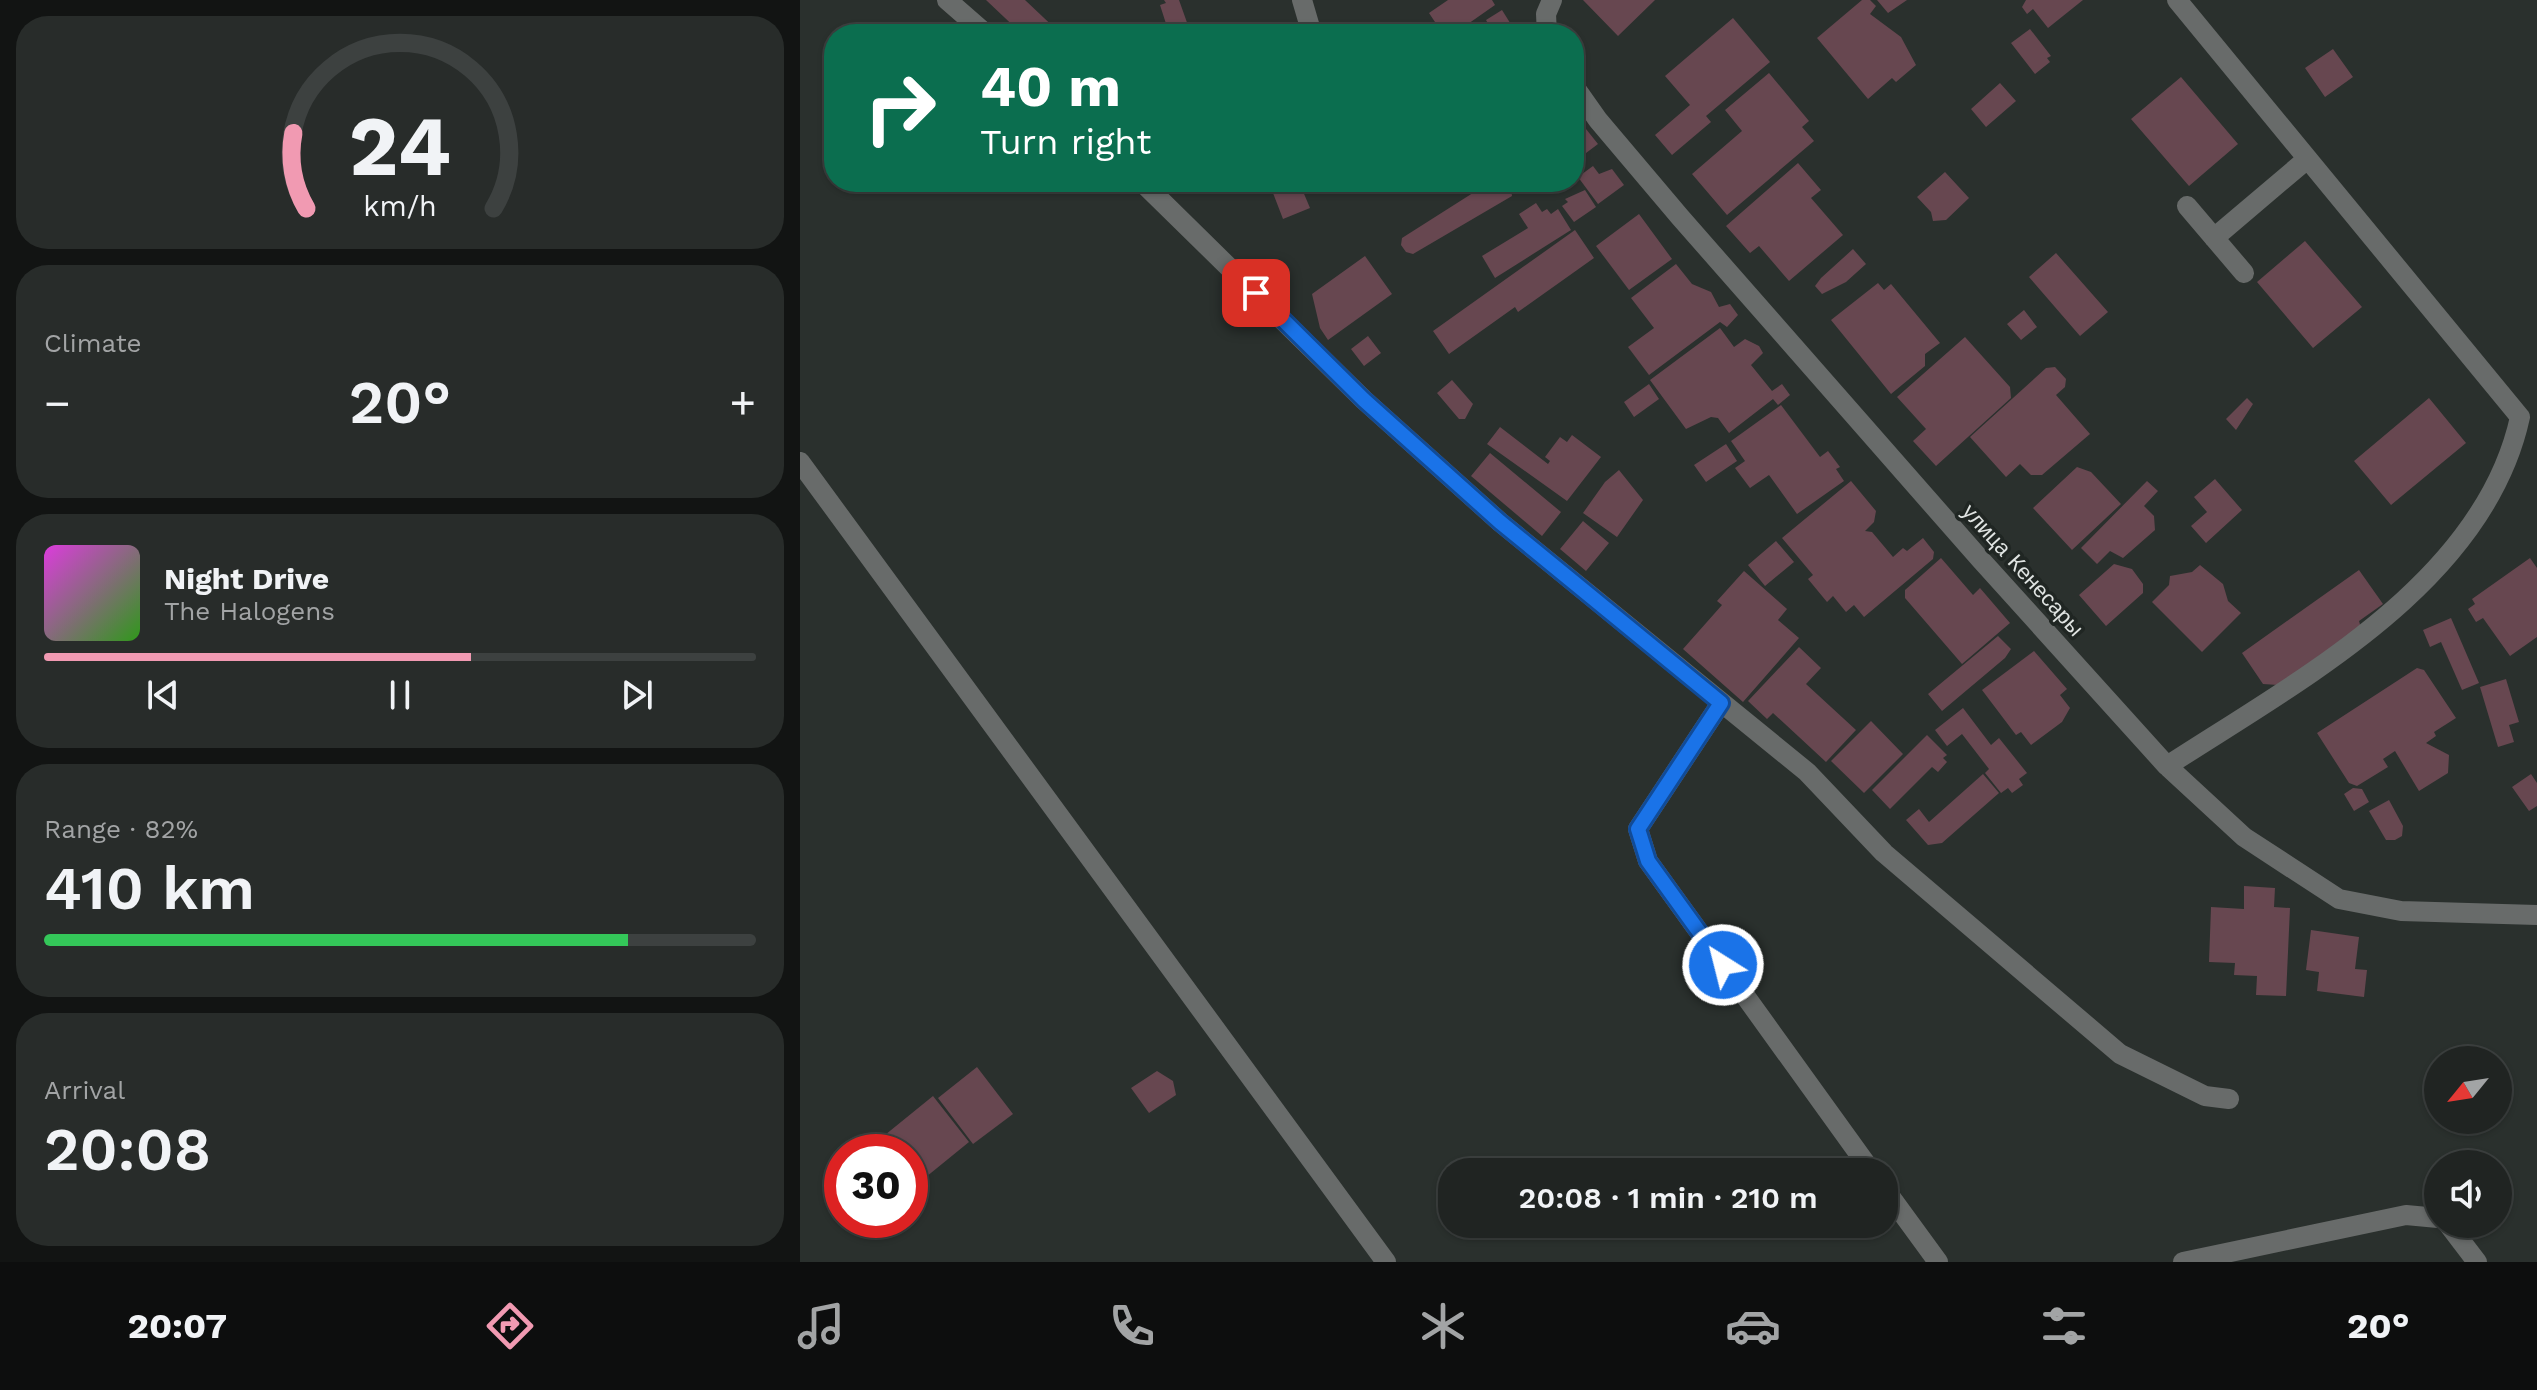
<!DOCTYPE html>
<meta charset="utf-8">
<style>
:root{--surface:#202422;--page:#282c2a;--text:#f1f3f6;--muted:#a2a4a5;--line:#3d4140;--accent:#f19ab2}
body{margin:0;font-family:"Work Sans",sans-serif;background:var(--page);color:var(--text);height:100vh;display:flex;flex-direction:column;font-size:30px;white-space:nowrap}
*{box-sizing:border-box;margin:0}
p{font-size:26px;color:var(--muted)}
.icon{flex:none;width:44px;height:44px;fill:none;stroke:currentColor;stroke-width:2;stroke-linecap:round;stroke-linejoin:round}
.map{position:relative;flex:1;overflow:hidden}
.side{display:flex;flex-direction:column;gap:16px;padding:16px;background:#121413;width:800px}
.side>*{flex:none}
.top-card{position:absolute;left:24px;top:24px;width:760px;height:168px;border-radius:32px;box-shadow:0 2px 6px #0004,0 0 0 2px var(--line);background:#0b6e4f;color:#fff;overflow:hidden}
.needle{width:52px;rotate:240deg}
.fabs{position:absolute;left:1624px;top:1046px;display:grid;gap:16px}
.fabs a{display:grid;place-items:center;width:88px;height:88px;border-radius:50%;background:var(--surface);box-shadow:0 2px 6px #0004,0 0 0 2px var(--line);font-size:40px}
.speed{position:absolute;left:24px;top:1134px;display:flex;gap:16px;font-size:40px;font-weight:700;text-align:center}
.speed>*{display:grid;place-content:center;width:104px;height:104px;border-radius:50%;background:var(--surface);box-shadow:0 2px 6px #0004,0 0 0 2px var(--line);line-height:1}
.speed .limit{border:12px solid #d22;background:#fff;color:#111}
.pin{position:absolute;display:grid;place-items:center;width:68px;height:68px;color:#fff;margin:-34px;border-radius:16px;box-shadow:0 4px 12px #0006}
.me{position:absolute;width:88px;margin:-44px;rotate:324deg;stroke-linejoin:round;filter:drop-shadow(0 0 6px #0008)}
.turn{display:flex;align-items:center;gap:28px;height:168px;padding:0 24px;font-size:36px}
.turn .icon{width:104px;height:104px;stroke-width:2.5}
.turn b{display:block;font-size:56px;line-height:68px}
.big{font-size:60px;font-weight:600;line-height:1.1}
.side .widget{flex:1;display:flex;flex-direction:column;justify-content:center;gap:12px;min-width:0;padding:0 28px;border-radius:32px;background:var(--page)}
.side .dial{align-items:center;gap:0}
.dial svg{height:208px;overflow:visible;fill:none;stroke:var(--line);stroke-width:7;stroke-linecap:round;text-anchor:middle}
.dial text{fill:var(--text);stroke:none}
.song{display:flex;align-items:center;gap:24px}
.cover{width:96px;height:96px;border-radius:12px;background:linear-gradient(135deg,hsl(300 70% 55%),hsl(110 70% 35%))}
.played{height:8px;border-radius:4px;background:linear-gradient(90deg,var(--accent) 60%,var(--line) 60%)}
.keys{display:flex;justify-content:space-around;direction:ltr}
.heat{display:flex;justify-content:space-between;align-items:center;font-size:44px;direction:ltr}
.charge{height:12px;border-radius:6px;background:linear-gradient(90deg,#34c759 82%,var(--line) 0)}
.trip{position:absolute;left:638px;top:1158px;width:460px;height:80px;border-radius:32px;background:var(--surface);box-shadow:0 2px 6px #0004,0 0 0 2px var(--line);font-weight:600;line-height:80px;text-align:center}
.menu{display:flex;height:128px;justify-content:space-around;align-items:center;background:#0d0e0e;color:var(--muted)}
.menu .icon{width:56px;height:56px}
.menu .current{color:var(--accent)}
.menu b{font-size:36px;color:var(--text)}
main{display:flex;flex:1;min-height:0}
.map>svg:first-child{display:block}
</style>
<main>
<section class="side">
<div class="widget dial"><svg viewBox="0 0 100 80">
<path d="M14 69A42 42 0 1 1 86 69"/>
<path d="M14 69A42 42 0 0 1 9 40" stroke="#f19ab2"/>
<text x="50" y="56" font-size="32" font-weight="700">24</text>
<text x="50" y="72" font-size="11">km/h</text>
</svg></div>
<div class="widget"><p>Climate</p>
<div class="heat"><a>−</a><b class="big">20°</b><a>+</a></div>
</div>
<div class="widget">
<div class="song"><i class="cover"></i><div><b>Night Drive</b><p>The Halogens</p></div></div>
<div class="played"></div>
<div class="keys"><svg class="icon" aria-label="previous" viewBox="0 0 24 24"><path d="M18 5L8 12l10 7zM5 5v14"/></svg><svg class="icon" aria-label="pause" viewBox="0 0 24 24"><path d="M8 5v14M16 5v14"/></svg><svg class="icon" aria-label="next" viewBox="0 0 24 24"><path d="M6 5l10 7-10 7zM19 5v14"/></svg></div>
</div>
<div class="widget"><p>Range · 82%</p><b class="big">410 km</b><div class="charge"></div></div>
<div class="widget"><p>Arrival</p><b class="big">20:08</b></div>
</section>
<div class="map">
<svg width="1737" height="1262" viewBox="0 0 1737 1262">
<rect width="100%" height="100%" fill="#2a302d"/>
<path fill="#674750" d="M186 0H225L261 34H222Z
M364 0H379L390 31 383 33 382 28 369 33 360 5 366 3Z
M648 0H692L695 5 665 26 668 31 664 34H643L629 13Z
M783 0H855L818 36Z
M1062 0H1070L1076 6 1070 14 1101 37 1116 65 1096 82 1092 78 1068 99 1017 38Z
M1077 0H1107L1088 13Z
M1226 0H1283L1248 28 1233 9 1227 14 1222 7Z
M702 10 717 34H694L686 20Z
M933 18 970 62 906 116 911 122 872 155 855 135 890 105 865 76Z
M1230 29 1251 56 1247 58 1250 62 1235 74 1211 43Z
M1533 49 1553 77 1525 97 1505 68Z
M969 73 1009 121 1002 127 1014 141 927 215 892 174 942 131 925 110Z
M1381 77 1438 144 1389 186 1331 119Z
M1200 83 1216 101 1186 127 1171 109Z
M774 114 798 144 786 153 779 145 774 149Z
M998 163 1021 190 1011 198 1043 235 989 281 959 246 950 253 926 226Z
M793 166 799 174 812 169 824 185 798 204 778 177Z
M1145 172 1169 198 1146 220 1133 221 1131 212 1117 197Z
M670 182H710L712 196 613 254 606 252 601 245 602 238 676 191Z
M493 185 502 189 510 208 483 219 473 193Z
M785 190 796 207 774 222 762 206 768 202 765 199Z
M736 203 742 212 747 209 751 214 758 209 771 230 695 278 682 256 728 228 719 214Z
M839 214 872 259 829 290 796 246Z
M775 230 794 258 718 312 715 307 649 354 633 331Z
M1505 241 1562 307 1513 348 1457 282Z
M1053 249 1066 264 1046 282 1022 294 1015 286 1021 278Z
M1256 253 1308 312 1280 336 1229 277Z
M565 256 592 294 528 340 520 328 512 294Z
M876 264 892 284 911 292 919 307 930 304 938 315 927 327 920 322 849 375 828 347 854 328 831 298Z
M1078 283 1084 290 1091 284 1140 343 1125 354V366L1091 394 1031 320Z
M1224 310 1237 327 1221 340 1207 324Z
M920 328 934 347 945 339 959 346 963 353 951 365 972 391 982 384 990 395 978 405 973 399 929 433 918 418 911 417 886 429 850 380Z
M568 336 581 353 564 366 551 349Z
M1165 337 1210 387 1211 398 1136 466 1113 441 1126 429 1097 397Z
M1255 367 1266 379 1265 387 1256 395 1290 434 1242 475H1231L1220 464 1206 477 1170 437 1246 368Z
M652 380 673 404 665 419H659L637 393Z
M849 384 859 399 834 417 824 402Z
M1447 398 1453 404 1436 430 1426 419Z
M1629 398 1666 443 1591 505 1554 461Z
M981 405 1020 457 1028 451 1040 467 1036 469 1044 481 997 514 969 475 950 488 935 468 945 461 931 441Z
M700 427 748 464 750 461 745 457 760 437 767 442 772 435 801 457 767 501 687 444Z
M926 444 937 461 906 482 894 465Z
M690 453 761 512 742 536 671 476Z
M1277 467 1291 472 1321 504 1272 550 1233 508Z
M819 470 843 500 817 537 783 513 805 482Z
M1415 479 1442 510 1406 543 1391 526 1407 512 1394 497Z
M1051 481 1076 511 1074 522 1065 531 1072 532 1093 557 1103 548 1107 551 1123 538 1134 552 1133 559 1064 617 1054 605 1046 612 1033 596 1027 602 1008 579 1013 575 982 538Z
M1347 481 1358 491 1344 506 1354 516 1355 530 1323 558 1310 551 1297 564 1281 548Z
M783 521 809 543 786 571 760 549Z
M976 541 994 562 965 586 948 565Z
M1141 558 1173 595 1180 588 1210 623 1162 664 1105 598V590Z
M1730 558 1737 568V637L1710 656 1683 618 1676 622 1668 609 1675 604 1672 599Z
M1314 564 1332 569 1343 584V593L1306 626 1279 595Z
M1400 565 1423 584 1428 601 1441 613 1402 652 1352 602 1369 585 1370 576 1392 572Z
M1559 570 1583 604 1559 621 1561 628 1478 685 1463 684 1442 653Z
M944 571 987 609 978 620 999 638 943 702 883 649 922 605 917 601Z
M1651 618 1679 683 1662 690 1641 642 1630 647 1623 630Z
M1198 636 1211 649 1205 658 1142 711 1128 694Z
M999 647 1021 668 1006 684 1056 730 1026 762 973 713 967 719 948 701Z
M1234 651 1267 689 1260 695 1270 708 1262 722 1231 745 1221 732 1216 735 1182 690Z
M1617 668 1624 670 1656 718 1634 732 1636 736 1626 743 1649 755 1648 773 1619 791 1595 751 1583 759 1588 767 1557 786 1549 783 1517 733Z
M1706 679 1719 722 1709 725 1714 742 1698 747 1680 687Z
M1163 708 1191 745 1199 738 1227 773 1219 779 1223 785 1212 793 1208 788 1201 793 1185 773 1189 769 1162 734 1147 746 1135 730Z
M1071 721 1103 754 1064 793 1031 761Z
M1127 735 1147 755 1143 758 1147 762 1138 772 1132 767 1090 809 1072 790Z
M1183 774 1199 793 1142 843 1128 845 1106 820 1119 809 1129 822Z
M1731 774 1737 783V806L1729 811 1712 787Z
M1553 788 1562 789 1569 802 1554 811 1544 794Z
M1589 800 1603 826 1602 836 1595 840H1586L1569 811Z
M1444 886 1475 888 1474 907 1490 908 1486 996 1456 995 1457 976 1434 975 1435 963 1409 962 1411 907 1444 909Z
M1511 930 1559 937 1555 969 1567 970 1564 997 1517 991 1519 972 1506 970Z
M177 1067 213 1114 173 1144 138 1098Z
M357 1071 373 1081 376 1095 349 1113 331 1088Z
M133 1096 169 1142 110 1190V1152H64Z"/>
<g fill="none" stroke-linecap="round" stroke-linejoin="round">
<path stroke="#686b6a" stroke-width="20" d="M147 0 186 34
M502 0 512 34
M1377 0 1720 417
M747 34 746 14 752 0
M774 86 798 120 880 217 1181 560 1367 766 1444 837 1539 899 1601 911 1737 915
M342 182 564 400 700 522 1007 772 1084 853 1320 1054 1405 1096 1429 1099
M1387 206 1444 273
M1414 238 1506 160
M0 462 586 1262
M921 703 838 829 848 861 1072 1172
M1367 766C1499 680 1684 583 1720 417
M1084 1188 1138 1262
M1648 1224 1677 1262
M1383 1262 1606 1215 1638 1218"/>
</g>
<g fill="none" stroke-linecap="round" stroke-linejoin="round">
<defs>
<path id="route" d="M456 293 564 400 700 522 921 703 838 829 848 861 923 965"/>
</defs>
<use href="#route" stroke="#114b97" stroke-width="20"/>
<use href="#route" stroke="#1a73e8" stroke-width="14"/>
</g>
<g text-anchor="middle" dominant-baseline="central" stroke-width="7" stroke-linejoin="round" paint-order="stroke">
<g font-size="22" fill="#e0e4e2" stroke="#202623">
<text transform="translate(1223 570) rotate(48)">улица Кенесары</text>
</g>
</g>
</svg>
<div class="fabs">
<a><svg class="needle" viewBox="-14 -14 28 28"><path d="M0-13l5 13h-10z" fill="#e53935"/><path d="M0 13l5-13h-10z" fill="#a2a4a5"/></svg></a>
<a><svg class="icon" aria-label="sound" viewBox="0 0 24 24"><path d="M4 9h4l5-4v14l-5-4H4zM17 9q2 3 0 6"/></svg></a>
</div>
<div class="speed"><div class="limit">30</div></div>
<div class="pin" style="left:456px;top:293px;background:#d93025"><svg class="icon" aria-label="arrive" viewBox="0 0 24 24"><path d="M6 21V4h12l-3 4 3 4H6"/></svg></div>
<svg class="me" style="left:923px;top:965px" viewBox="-20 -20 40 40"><circle r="17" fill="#1a73e8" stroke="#fff" stroke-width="3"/><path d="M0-11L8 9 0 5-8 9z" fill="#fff"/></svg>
<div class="trip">20:08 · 1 min · 210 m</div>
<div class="top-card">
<div class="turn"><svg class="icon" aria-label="right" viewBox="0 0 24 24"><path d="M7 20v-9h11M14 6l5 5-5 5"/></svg><div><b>40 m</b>Turn right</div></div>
</div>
</div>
</main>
<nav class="menu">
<b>20:07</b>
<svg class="icon current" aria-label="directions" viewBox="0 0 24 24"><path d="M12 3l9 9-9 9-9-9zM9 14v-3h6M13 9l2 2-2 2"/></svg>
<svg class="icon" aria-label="music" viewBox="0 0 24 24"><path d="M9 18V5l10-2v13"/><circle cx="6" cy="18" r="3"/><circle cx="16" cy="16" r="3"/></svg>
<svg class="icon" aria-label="phone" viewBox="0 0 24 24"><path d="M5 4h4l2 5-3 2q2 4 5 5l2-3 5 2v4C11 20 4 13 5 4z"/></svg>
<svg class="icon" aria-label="climate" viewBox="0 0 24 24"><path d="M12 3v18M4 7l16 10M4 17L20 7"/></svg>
<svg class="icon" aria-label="car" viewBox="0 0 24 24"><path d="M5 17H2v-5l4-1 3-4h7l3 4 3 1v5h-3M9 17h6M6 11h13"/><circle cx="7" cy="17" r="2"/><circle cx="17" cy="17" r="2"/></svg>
<svg class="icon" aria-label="filters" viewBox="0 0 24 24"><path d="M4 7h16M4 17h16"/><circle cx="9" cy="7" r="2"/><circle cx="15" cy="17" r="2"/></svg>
<b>20°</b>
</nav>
